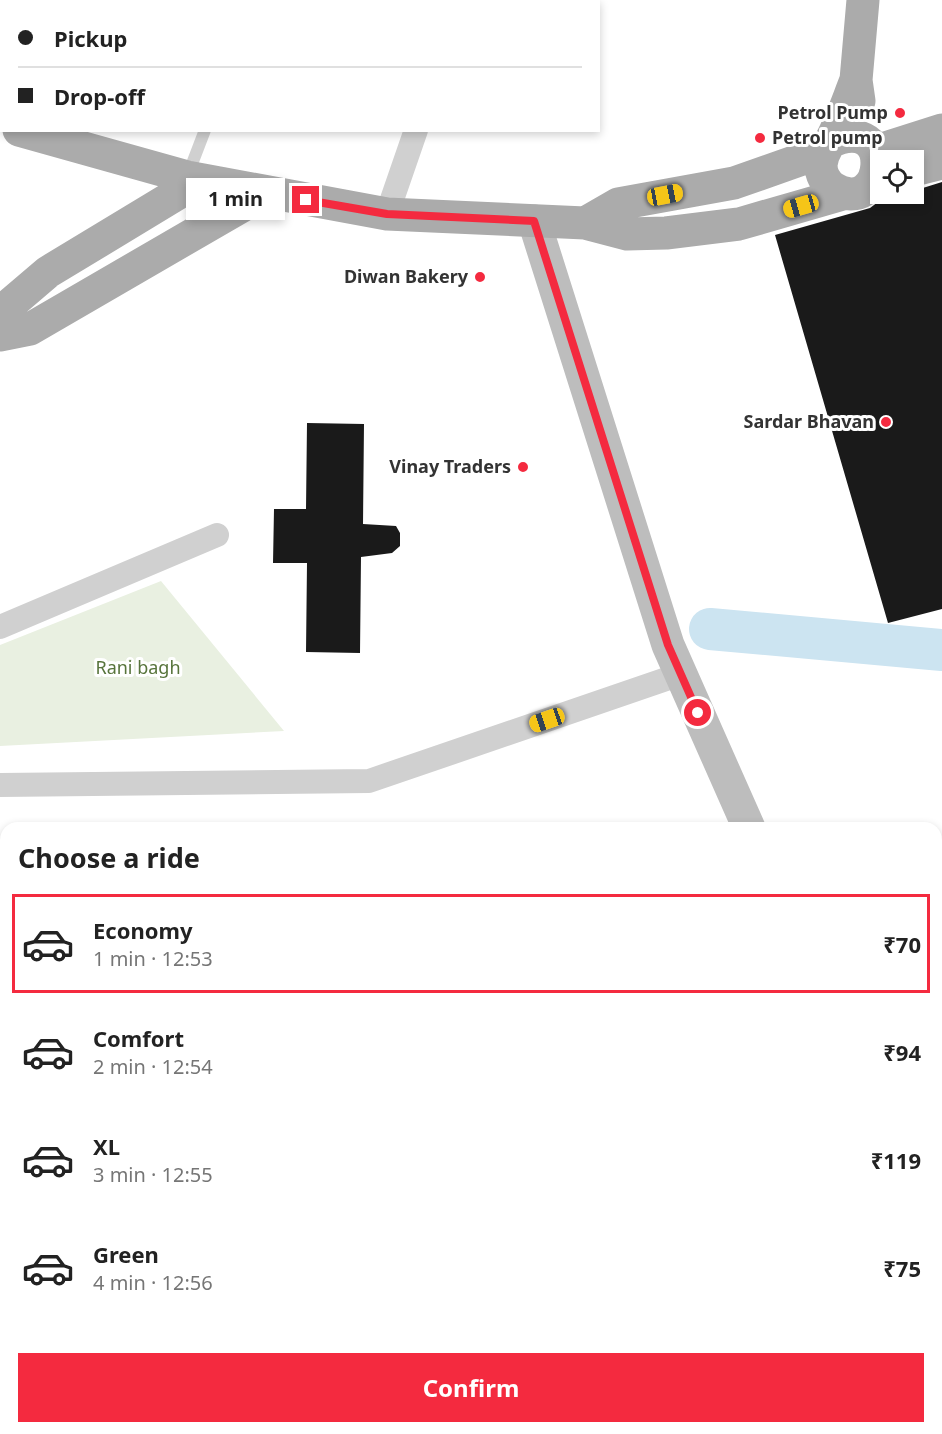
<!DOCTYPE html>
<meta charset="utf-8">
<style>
body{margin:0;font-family:"Noto Sans",sans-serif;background:#f2f2f2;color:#222;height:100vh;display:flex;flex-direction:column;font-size:22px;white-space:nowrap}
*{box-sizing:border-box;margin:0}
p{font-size:20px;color:#767676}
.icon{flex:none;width:33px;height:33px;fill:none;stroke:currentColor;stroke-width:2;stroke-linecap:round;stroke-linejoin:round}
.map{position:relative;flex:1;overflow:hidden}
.panel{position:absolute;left:0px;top:822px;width:942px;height:612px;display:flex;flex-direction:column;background:#fff;border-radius:18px 18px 0 0;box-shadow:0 3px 9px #0003}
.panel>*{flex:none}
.guide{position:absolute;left:0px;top:0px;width:600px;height:132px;box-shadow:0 3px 9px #0003;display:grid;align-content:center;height:132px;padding:0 18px;background:#fff}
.buttons{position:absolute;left:870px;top:150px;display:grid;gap:12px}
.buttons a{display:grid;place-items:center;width:54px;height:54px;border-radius:0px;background:#fff;box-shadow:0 3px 9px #0003;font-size:30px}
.end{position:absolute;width:27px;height:27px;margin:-14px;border:8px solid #f42a3f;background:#fff;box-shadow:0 0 0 3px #fff}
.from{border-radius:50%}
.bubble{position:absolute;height:42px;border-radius:0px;background:#fff;box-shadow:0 3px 9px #0003;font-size:20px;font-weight:700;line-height:42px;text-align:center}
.car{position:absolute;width:18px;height:36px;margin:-18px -9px;border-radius:8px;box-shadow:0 0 4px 2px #0007;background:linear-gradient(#f5c518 24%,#345 0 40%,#f5c518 0 76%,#345 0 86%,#f5c518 0)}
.guide b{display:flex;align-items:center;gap:21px;height:57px;font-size:22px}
.guide b+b{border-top:2px solid #e0e0e0}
.guide i{width:15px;height:15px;background:#222}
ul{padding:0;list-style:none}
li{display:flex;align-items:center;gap:18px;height:99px;margin:0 12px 9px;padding:0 6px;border:3px solid transparent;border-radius:0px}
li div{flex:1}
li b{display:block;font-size:22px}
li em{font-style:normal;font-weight:700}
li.on{border-color:#f42a3f}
li>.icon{width:54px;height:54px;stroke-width:1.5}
h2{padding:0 18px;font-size:27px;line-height:72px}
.button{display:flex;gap:12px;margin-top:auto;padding:12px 18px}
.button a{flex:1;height:69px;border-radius:0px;background:#f42a3f;color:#fff;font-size:24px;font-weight:700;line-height:69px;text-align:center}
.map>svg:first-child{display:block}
.green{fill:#e9f0e1}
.water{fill:#cce4f1}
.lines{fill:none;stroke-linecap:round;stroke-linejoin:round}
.canal{stroke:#cce4f1;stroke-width:24}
.river{stroke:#cce4f1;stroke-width:42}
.building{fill:#1a1a1a}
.service{stroke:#d0d0d0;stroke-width:12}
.minor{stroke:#d0d0d0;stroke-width:24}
.secondary{stroke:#bdbdbd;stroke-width:33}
.primary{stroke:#ababab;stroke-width:33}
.route{stroke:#f42a3f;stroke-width:8}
.poi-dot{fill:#f42a3f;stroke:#fff;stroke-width:2}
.labels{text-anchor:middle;stroke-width:6;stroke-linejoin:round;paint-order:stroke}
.poi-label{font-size:18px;font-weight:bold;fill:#333;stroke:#fff;text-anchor:end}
.park-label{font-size:18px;fill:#57743b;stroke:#fff}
</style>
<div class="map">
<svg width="942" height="1434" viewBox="0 0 942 1434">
<rect width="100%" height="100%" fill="#fff"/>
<path class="green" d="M161,581L284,731L0,746V645Z"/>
<path class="water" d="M6,854V1220L0,1223V855Z
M572,1428H893V1434H581Z"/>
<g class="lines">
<path class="canal" d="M936,945L942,944"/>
<path class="river" d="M710,629L942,650"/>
</g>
<path class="building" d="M942,182V609L888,623L775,235L870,208L878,202Z
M307,423L364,424L363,524L396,526L400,533V546L392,553L361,557L360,653L306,652L307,563H273L274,509H306Z"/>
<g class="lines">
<path class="service" d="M255,2V0
M187,177L205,130"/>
<path class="minor" d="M466,2V0
M387,214L416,130
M0,627L217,535
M0,785L369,781L681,674
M0,1371L6,1370
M175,1428L179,1434
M377,1428L386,1434"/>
<path class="secondary" d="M534,221L668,645L749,828
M936,1248L942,1262"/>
<path class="primary" d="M859,101L856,80L863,0
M19,130L187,177L387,214L585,223L627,234L666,233L739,224L843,194
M830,142C898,111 886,220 833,188C825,182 821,175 821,165C822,153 826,150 831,140C841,121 848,100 856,80
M876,151L942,130
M914,170L942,163
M585,223L618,204L734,183L822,152
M0,313L48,272L200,180
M0,335L30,329L266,192"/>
</g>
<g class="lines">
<path class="route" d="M306,200L387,214L534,221L668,645L698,713"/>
</g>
<g class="poi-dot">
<circle cx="900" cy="113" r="6"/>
<circle cx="760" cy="138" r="6"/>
<circle cx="480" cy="277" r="6"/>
<circle cx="886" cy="422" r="6"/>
<circle cx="523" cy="467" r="6"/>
</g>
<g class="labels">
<g class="poi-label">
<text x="888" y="119">Petrol Pump</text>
<text x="772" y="144" text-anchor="start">Petrol pump</text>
<text x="468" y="283">Diwan Bakery</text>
<text x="874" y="428">Sardar Bhavan</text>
<text x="511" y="473">Vinay Traders</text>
</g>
<g class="park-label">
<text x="138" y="674">Rani bagh</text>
</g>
</g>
</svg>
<div class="buttons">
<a><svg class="icon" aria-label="locate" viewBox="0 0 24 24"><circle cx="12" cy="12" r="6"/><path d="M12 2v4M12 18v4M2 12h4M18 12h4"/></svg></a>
</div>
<i class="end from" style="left:698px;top:713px"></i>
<i class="end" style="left:306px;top:200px"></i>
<div class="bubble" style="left:186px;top:178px;width:99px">1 min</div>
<i class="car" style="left:665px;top:195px;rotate:79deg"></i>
<i class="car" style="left:801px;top:206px;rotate:254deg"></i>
<i class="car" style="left:547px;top:720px;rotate:251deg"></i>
<div class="guide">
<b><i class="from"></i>Pickup</b>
<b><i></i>Drop-off</b>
</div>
<section class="panel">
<h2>Choose a ride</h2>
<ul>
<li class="on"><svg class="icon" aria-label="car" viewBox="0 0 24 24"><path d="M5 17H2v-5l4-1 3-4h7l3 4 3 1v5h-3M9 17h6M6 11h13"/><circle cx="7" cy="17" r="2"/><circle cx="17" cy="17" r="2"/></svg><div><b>Economy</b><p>1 min · 12:53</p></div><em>₹70</em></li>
<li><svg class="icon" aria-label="car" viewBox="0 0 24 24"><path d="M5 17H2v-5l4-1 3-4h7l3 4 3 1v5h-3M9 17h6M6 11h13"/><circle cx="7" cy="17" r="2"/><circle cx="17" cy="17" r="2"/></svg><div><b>Comfort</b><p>2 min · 12:54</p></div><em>₹94</em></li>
<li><svg class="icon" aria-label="car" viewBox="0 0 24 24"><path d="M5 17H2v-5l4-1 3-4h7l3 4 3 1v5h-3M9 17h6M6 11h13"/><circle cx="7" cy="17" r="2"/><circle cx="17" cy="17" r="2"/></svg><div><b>XL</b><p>3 min · 12:55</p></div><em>₹119</em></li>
<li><svg class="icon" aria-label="car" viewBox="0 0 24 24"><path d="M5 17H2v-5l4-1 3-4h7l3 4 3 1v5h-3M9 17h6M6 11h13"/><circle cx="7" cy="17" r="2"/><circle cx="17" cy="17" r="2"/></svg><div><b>Green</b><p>4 min · 12:56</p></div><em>₹75</em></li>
</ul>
<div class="button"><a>Confirm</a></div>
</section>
</div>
